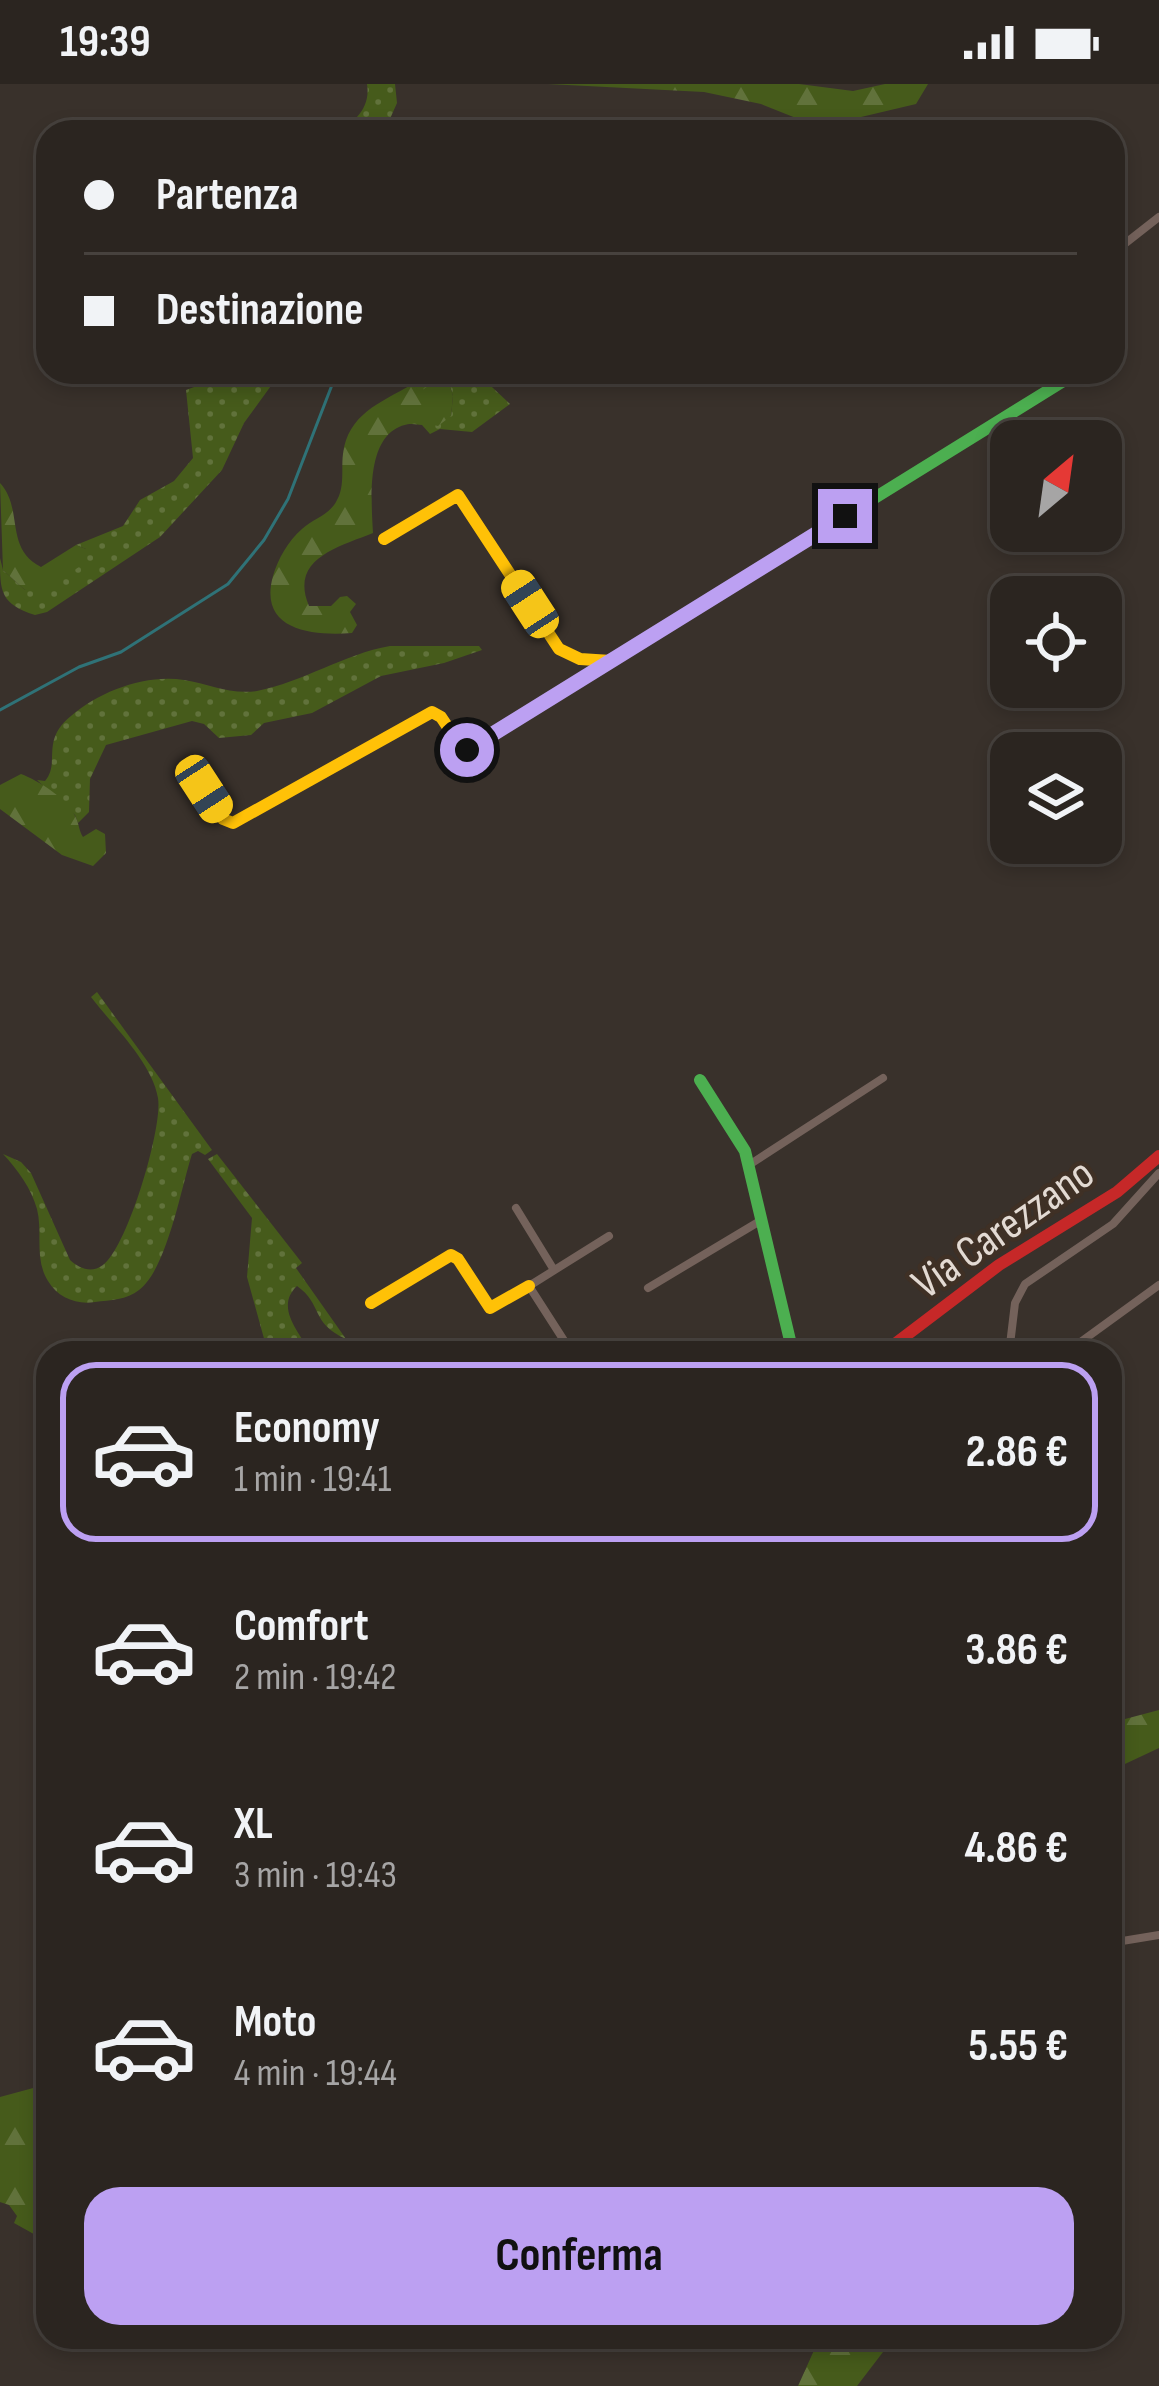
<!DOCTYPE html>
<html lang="it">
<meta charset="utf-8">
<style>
body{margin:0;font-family:"Sofia Sans Condensed",sans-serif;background:#37312d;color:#f1f3f6;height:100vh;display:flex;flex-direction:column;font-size:45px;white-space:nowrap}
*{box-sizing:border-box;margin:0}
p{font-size:39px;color:#a6a5a5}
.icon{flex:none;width:66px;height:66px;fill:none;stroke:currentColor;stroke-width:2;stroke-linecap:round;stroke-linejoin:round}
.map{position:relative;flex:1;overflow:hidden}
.side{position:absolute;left:36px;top:1257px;width:1086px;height:1008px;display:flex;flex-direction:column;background:#2b2520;border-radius:36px;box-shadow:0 6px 18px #0003,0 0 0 3px #47423e}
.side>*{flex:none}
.guide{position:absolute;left:36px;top:36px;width:1089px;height:264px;border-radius:36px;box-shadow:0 6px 18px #0003,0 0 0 3px #47423e;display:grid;align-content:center;height:264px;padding:0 48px;background:#2b2520}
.needle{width:78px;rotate:29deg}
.controls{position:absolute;left:990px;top:336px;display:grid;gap:24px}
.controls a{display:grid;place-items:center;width:132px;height:132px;border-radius:24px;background:#2b2520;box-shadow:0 6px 18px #0003,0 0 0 3px #47423e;font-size:60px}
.end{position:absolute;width:54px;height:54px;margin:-27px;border:15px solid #bca0f2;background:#111;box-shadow:0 0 0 6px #111}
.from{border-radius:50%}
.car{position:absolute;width:36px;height:72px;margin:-36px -18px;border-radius:15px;box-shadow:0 0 9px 3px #0007;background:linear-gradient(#f5c518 24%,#345 0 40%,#f5c518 0 76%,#345 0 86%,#f5c518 0)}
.guide b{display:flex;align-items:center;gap:42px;height:114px;font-size:45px}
.guide b+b{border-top:3px solid #47423e}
.guide i{width:30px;height:30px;background:#f1f3f6}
ul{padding:21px 0 0;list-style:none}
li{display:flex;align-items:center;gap:36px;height:180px;margin:0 24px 18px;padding:0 24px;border:6px solid transparent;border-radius:36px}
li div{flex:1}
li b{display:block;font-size:45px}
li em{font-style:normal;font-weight:700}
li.selected{border-color:#bca0f2}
li>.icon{width:108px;height:108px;stroke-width:1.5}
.action{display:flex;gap:24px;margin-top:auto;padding:24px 48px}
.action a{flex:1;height:138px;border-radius:36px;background:#bca0f2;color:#111;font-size:48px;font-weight:700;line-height:138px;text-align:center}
.status{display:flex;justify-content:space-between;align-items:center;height:84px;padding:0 60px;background:#2b2520;direction:ltr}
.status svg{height:33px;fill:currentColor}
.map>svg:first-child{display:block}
.grass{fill:url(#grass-dots)}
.forest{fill:url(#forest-firs)}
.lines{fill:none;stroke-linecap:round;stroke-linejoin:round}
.stream{stroke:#2f7277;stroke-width:3}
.street{stroke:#74625b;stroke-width:8}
.fast{stroke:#4caf50;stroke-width:12}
.slow{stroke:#ffc107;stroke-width:12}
.jam{stroke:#c62828;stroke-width:12}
.route{stroke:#bca0f2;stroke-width:15}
.labels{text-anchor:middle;stroke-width:9;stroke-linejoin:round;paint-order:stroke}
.street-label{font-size:45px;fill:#e3dad3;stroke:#3f3025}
</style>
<div class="status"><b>19:39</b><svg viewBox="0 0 49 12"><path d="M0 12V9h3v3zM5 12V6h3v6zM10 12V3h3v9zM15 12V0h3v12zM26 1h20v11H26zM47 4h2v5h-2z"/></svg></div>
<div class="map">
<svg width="1159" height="2302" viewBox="0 0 1159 2302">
<defs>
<pattern id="grass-dots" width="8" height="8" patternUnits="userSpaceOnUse" patternTransform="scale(3)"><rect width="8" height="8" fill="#465b1b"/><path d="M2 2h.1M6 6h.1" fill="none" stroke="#61723b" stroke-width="1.8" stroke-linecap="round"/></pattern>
<pattern id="forest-firs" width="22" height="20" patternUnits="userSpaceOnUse" patternTransform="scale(3)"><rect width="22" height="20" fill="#465b1b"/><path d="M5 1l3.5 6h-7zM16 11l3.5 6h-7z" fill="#61723b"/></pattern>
</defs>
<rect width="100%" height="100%" fill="#39312b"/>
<path class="grass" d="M367,0H395L397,19L385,46L332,48C354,41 371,24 367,0Z
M235,288H281L244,339L222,386L160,453L47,528L35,531C0,520 0,507 0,474L3,486L25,506L86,465L76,461L123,442L140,416L174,397L193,374L186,306Z
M407,288H476L510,320L472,348L440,345L430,350L422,341L402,339L451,332L453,312L449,299L421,308L411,301L413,295Z
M390,562H479L482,566L444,579L381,592L312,629L264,639L251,651L219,654L204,640L192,637L106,661L90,695L89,728L78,739L75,731L37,696L45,697C61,678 40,657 71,632C100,607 146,590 184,596C210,600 230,611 257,607C303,598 344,570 390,562Z
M97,908L212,1066L205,1071L198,1067L192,1070C181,1104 167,1185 139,1206C127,1216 110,1216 95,1218C77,1221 58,1214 48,1197C34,1175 43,1149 37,1125C31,1104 18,1086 3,1070L21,1078L31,1089L70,1176C79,1184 91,1190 103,1181C127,1164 163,1044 158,1014C152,978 113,942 91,913Z
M217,1070L302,1179L296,1184L346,1255C310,1239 323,1220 297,1202C275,1223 298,1247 311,1269H268L247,1193L252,1134L208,1075Z"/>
<path class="forest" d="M548,0H799L853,7L885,0H928L916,20L861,33L801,36L761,20L704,8Z
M441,293L449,299L453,312L451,332L438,342C366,324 370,398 373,449C338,463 289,475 309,522H331L340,513L347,512L356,520L350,528L357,541L352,549C311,552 258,546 273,492C278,475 288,457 302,445C314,434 330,431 337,416C345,402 341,384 343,370C348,330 380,319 411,301L421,307Z
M0,399C24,425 4,464 41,483L76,461L86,465L83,480L52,502L25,506L3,486Z
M21,690C38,696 69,716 76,734C79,740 79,747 83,753L96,745L105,750L106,769L93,782L62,771L0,725V701Z
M1159,1626V1664L1110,1687V1639Z
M48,2000V2047L38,2060L36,2112L45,2119L46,2144L41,2154L14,2139L17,2132L9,2121L0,2118V2013Z
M820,2253H879L883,2268L857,2302H798Z"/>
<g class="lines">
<path class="stream" d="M0,626L79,583L121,568L228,500L264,456L288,415L337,288"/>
<path class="street" d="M1113,169L1159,133
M749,1081L883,994
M516,1124L554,1186
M648,1204L760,1137
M1071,1265L1159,1201
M572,1269L529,1202L609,1152
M1009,1269L1015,1219L1025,1200L1113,1140L1159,1089
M1110,1859L1159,1851"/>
<path class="fast" d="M621,571L1078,288
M700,996L745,1067L793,1269"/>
<path class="slow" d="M384,455L458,411L559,565L580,575L611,577
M204,705L223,735L233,739L432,628L441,633L461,663L469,665L621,571
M371,1219L451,1171L458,1175L490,1224L529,1202"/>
<path class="jam" d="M883,1269L999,1181L1117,1108L1159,1072"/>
</g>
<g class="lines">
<path class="route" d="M467,666L845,432"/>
</g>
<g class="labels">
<g class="street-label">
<text transform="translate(1002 1143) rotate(-35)" y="16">Via Carezzano</text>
</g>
</g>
</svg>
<div class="controls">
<a><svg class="needle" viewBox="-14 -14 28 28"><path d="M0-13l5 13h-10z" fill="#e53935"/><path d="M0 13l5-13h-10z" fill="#a6a5a5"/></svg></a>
<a><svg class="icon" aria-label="locate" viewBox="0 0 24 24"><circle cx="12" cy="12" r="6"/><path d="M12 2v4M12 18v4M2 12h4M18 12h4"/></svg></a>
<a><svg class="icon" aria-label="layers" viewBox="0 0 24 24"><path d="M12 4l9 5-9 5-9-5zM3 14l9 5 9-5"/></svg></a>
</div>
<i class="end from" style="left:467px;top:666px"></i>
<i class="end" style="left:845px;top:432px"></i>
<i class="car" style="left:530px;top:520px;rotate:327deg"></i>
<i class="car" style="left:204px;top:705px;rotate:147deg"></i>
<div class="guide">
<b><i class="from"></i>Partenza</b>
<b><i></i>Destinazione</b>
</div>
<section class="side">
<ul>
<li class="selected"><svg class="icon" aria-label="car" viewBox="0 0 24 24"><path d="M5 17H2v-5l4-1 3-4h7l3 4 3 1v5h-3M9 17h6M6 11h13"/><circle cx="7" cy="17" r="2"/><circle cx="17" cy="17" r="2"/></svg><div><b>Economy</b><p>1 min · 19:41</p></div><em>2.86 €</em></li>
<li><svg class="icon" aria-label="car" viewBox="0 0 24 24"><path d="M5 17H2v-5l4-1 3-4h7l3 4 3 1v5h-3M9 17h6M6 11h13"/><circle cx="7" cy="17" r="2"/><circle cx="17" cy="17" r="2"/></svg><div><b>Comfort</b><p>2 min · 19:42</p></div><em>3.86 €</em></li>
<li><svg class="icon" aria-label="car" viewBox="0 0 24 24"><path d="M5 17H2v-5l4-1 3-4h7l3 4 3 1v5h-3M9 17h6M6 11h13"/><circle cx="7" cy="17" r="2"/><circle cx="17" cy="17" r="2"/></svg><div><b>XL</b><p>3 min · 19:43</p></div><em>4.86 €</em></li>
<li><svg class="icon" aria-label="car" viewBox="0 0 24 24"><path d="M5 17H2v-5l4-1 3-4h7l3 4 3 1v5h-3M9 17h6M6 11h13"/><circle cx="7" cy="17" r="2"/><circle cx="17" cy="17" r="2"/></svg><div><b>Moto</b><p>4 min · 19:44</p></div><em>5.55 €</em></li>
</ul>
<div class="action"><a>Conferma</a></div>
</section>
</div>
